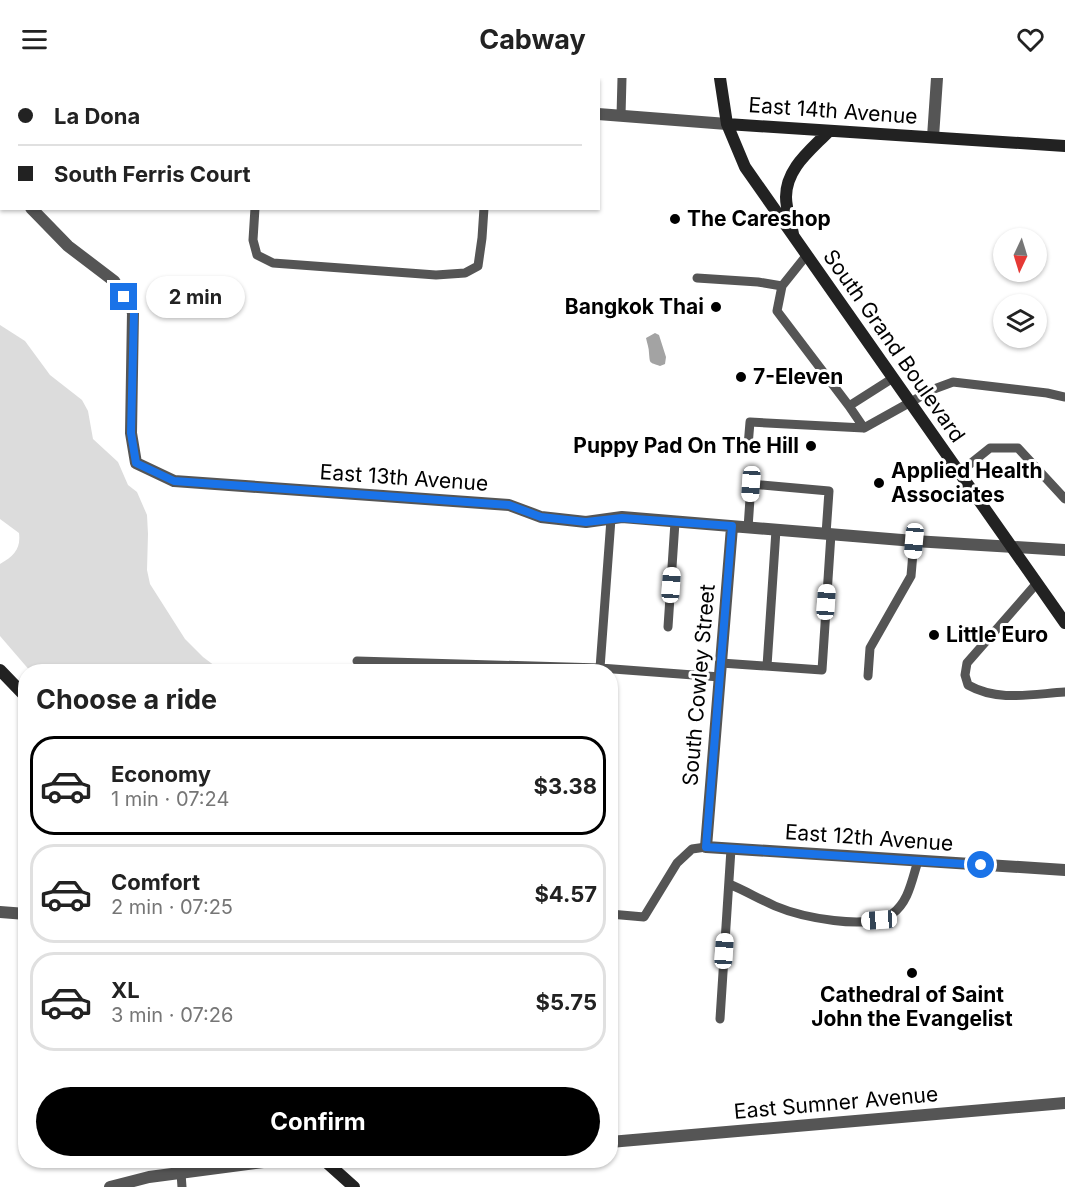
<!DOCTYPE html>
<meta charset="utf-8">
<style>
body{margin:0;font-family:Inter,sans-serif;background:#f6f6f6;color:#222;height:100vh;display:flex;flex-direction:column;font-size:22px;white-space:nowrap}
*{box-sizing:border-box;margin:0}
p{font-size:20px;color:#767676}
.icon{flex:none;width:33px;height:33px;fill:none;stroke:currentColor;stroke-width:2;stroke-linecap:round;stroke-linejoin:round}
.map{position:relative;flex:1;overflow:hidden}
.drawer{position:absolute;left:18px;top:586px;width:600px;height:504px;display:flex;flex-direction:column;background:#fff;border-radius:24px;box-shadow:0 2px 4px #0004}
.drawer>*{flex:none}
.top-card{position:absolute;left:0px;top:0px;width:600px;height:132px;box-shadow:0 2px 4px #0004;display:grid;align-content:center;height:132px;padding:0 18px;background:#fff}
.needle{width:39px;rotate:184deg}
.tools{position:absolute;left:993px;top:150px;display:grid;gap:12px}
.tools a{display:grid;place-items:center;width:54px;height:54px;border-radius:50%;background:#fff;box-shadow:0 2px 4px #0004;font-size:30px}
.end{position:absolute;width:27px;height:27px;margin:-14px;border:8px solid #1a73e8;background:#fff;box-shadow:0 0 0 3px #fff}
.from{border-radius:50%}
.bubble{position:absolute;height:42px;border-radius:21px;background:#fff;box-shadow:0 2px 4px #0004;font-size:20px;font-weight:700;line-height:42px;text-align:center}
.car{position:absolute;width:18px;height:36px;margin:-18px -9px;border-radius:8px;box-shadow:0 0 4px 2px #0007;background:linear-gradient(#fff 24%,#345 0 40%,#fff 0 76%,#345 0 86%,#fff 0)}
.top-card b{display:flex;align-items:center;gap:21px;height:57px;font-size:22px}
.top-card b+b{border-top:2px solid #e0e0e0}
.top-card i{width:15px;height:15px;background:#222}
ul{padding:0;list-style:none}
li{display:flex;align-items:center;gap:18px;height:99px;margin:0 12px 9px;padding:0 6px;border:3px solid #e0e0e0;border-radius:24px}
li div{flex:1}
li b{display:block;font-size:22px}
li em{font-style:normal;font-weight:700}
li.current{border-color:#000}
li>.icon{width:54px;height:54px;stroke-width:1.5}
h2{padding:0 18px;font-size:27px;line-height:72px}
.cta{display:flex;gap:12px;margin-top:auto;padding:12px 18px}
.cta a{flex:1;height:69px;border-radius:36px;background:#000;color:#fff;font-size:24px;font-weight:700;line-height:69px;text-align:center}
header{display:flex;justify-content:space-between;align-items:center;height:78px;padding:0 18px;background:#fff;font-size:27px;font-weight:700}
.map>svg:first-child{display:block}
.green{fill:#dcdcdc}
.water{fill:#a3a3a3}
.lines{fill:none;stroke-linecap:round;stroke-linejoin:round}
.lane{stroke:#555;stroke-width:9}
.street{stroke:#555;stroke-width:12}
.secondary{stroke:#222;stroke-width:12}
.route{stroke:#1a73e8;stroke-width:8}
.poi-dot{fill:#000;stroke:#fff;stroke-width:2}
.labels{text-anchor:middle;stroke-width:6;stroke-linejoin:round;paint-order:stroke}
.street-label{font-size:21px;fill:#000;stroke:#fff}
.poi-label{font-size:21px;font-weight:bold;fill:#000;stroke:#fff;text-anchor:start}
</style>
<header><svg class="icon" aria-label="menu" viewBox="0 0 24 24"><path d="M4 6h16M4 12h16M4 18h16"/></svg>Cabway<svg class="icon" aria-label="heart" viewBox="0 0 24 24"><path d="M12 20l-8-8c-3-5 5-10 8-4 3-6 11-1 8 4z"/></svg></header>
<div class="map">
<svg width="1065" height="1109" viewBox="0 0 1065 1109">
<rect width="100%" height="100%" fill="#fff"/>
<path class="green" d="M0,247L25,263L50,297L82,322L88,333L93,361L118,384L128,407L137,414L147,437L148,456L147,492L150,506L185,561L203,579L223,594H31L0,558V486C14,478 21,471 19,455L0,441Z"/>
<path class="water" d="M655,255L659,257L666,279L665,286L660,288C649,284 650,286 649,275C649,270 647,265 646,260Z"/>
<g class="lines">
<path class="lane" d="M621,38L622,0
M255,130L253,162L257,177L273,185L436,197L465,195L478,188L482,160L484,130
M806,178L782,208L777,233L849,328L893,300
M697,200L758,204L782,208
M849,328L864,350L934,311L953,304L1047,315L1065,319
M748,368L750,344L864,350
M960,394L990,370H1018L1065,421
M748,450L751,406L829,413L826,456
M1037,505L967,585L965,597L968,607C998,624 1032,616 1065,614
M668,549L675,444
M357,583L600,590L720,599
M721,585L822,592L831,456
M767,588L776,452
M600,590L611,441
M868,598L870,570L911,498L914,463
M729,806C744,812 759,821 775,828C801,839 867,853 892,836C909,824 912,801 918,783
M610,836L644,839L677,785L692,771L706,769
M720,941L731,771
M181,1095L182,1109"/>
<path class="street" d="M218,0L223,2
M598,36L727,46
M0,45L2,52
M933,59L937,0
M31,130L68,168L114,203L133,234L131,355L136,385L174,403L509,427L541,439L586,444L622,439L914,463L1065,472
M732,449L706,769L1065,792
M0,834L26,836
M610,1064L1065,1025
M110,1109L149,1099L271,1083"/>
<path class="secondary" d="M720,0L727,46L745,89L1065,545
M727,46L1065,68
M793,156C791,145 786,131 786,119C786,90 811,72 829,53
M0,592L26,619
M325,1083L354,1109"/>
</g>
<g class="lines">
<path class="route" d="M124,219L134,234L131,355L136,385L174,403L509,427L541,439L586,444L622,440L732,448L706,769L981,787"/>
</g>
<g class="poi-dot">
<circle cx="675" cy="141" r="6"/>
<circle cx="716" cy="229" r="6"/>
<circle cx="741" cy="299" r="6"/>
<circle cx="811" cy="368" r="6"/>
<circle cx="879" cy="405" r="6"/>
<circle cx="934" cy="557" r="6"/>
<circle cx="912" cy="895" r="6"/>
</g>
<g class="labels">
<g class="street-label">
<text transform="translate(833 33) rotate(4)" y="7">East 14th Avenue</text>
<text transform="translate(894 268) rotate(55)" y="7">South Grand Boulevard</text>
<text transform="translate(404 400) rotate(4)" y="7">East 13th Avenue</text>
<text transform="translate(699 607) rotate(-85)" y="7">South Cowley Street</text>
<text transform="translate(869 760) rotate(4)" y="7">East 12th Avenue</text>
<text transform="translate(836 1025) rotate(-5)" y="7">East Sumner Avenue</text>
</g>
<g class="poi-label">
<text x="687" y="148">The Careshop</text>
<text x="704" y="236" text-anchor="end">Bangkok Thai</text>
<text x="753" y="306">7-Eleven</text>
<text x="799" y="375" text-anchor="end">Puppy Pad On The Hill</text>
<text x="891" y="400">Applied Health<tspan x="891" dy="24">Associates</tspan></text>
<text x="946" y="564">Little Euro</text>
<text x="912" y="924" text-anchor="middle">Cathedral of Saint<tspan x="912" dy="24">John the Evangelist</tspan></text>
</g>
</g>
</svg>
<div class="tools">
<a><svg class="needle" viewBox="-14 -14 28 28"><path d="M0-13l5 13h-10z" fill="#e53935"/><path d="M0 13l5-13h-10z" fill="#767676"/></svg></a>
<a><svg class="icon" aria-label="layers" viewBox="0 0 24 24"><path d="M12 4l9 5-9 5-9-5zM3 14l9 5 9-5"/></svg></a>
</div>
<i class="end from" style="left:981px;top:787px"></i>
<i class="end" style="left:124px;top:219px"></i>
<div class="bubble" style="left:146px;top:198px;width:99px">2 min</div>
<i class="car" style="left:751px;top:406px;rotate:184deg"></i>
<i class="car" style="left:914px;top:463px;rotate:185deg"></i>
<i class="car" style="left:671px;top:507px;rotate:4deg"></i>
<i class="car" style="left:826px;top:524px;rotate:4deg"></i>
<i class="car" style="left:879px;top:842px;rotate:266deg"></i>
<i class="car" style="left:724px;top:873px;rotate:4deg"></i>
<div class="top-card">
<b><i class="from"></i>La Dona</b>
<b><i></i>South Ferris Court</b>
</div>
<section class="drawer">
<h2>Choose a ride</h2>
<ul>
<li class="current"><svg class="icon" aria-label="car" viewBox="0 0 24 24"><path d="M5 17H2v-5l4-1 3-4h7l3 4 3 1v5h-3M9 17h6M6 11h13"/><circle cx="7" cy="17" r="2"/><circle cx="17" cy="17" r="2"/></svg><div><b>Economy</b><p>1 min · 07:24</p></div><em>$3.38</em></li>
<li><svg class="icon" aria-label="car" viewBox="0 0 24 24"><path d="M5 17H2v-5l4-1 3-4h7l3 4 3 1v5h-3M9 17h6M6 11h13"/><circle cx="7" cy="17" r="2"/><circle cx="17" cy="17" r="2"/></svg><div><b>Comfort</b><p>2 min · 07:25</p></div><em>$4.57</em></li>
<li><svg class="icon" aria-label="car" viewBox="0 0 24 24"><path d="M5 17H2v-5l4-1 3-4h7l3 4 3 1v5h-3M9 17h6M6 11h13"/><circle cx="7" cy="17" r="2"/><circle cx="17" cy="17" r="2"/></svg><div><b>XL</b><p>3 min · 07:26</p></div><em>$5.75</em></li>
</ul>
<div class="cta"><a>Confirm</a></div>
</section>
</div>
